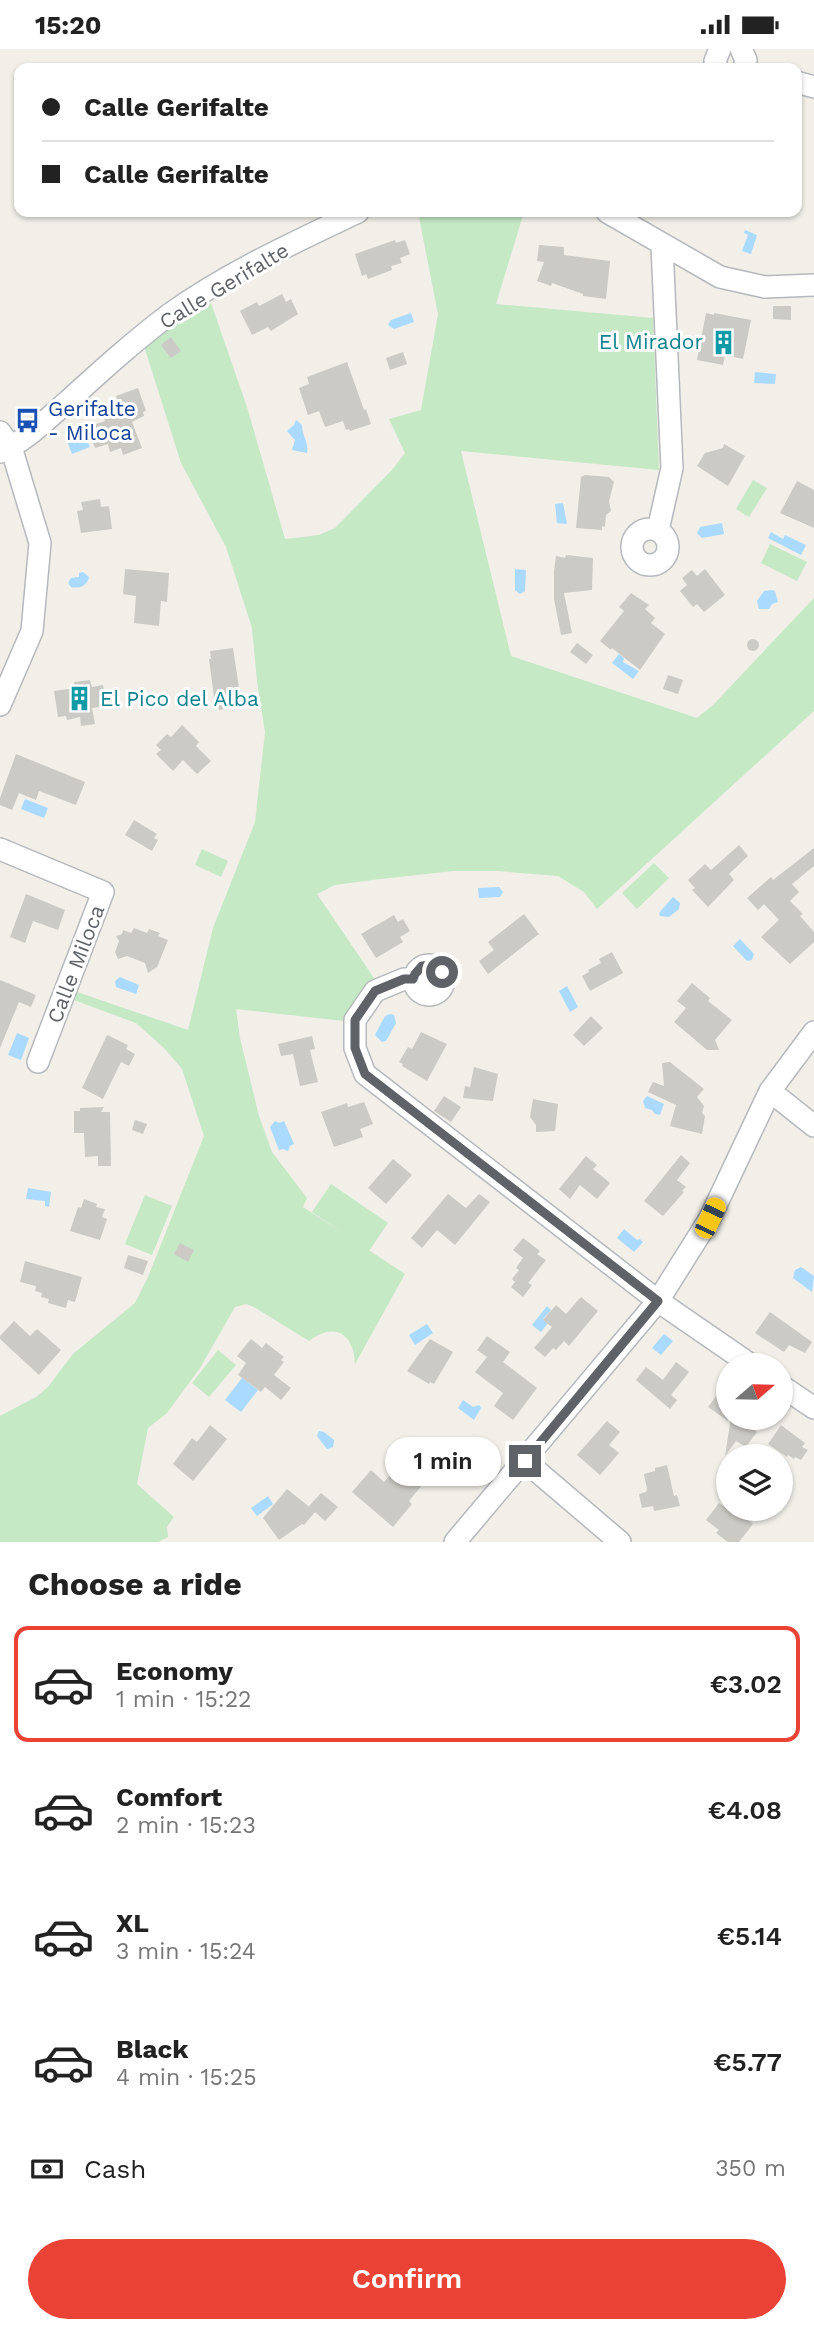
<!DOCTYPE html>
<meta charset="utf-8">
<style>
body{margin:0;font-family:"Work Sans",sans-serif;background:#f2f2f2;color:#222;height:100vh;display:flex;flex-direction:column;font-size:26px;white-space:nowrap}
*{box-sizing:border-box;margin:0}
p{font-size:23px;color:#767676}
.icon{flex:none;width:38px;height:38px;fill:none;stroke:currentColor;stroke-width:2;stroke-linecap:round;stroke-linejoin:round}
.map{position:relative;height:1493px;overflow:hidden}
.details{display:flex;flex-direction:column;background:#fff;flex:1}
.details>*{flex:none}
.banner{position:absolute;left:14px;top:14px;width:788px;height:154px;border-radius:14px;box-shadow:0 2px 5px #0004;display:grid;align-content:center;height:154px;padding:0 28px;background:#fff}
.needle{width:46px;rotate:70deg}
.fabs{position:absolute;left:716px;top:1304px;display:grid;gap:14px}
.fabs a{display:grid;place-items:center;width:77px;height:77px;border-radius:50%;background:#fff;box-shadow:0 2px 5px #0004;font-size:35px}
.end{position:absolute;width:32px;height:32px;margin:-16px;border:9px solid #5f6368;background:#fff;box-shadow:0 0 0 4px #fff}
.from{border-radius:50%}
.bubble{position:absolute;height:49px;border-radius:24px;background:#fff;box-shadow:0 2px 5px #0004;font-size:23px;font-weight:600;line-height:49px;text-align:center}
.car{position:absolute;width:21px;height:42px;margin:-21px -10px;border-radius:9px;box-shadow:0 0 5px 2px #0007;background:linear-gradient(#f5c518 24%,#345 0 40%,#f5c518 0 76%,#345 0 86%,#f5c518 0)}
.banner b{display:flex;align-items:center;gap:24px;height:66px;font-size:26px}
.banner b+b{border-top:2px solid #e0e0e0}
.banner i{width:18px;height:18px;background:#222}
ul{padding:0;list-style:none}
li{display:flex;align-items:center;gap:21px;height:116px;margin:0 14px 10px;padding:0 14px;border:4px solid transparent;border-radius:14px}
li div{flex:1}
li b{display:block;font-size:26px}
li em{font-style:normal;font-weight:600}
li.current{border-color:#ea4335}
li>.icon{width:63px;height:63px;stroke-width:1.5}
h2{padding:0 28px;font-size:32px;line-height:84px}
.pay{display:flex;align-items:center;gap:18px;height:77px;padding:0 28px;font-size:26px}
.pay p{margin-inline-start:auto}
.action{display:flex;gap:14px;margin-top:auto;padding:14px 28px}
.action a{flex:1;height:80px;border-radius:42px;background:#ea4335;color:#fff;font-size:28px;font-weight:600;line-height:80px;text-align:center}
.status{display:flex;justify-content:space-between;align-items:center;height:49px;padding:0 35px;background:#fff;direction:ltr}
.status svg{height:19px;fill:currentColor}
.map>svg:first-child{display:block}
.green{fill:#c5e8c5}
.water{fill:#aadaff}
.building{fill:#cccac5}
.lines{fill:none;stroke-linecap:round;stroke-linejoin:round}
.minor-casing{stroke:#b5b8bc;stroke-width:24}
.minor{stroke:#fff;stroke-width:21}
.route{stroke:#5f6368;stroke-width:9}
.labels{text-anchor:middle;stroke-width:6;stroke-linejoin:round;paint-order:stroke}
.street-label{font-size:21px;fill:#5f6368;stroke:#fff}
.culture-label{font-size:21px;fill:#0d838f;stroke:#fff;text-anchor:end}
.transit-label{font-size:21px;fill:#164399;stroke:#fff;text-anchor:start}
</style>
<div class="status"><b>15:20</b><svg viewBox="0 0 49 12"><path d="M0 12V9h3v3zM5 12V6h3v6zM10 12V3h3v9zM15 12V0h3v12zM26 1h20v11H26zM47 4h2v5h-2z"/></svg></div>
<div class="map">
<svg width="814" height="1493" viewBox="0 0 814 1493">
<rect width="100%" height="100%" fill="#f1efe8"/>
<path class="green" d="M418,163H524L496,255L653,269L659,421L461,402L511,607L697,669L713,656L814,549V662L597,860L584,843L558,827L497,822H453L372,831L335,836L317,845L376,932L353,955L344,972L236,960L240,989L259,1067L272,1103L307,1149L303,1158L405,1225L355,1315C354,1285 335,1272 309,1292L254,1258L246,1255L235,1258L200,1319L167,1364L148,1379L137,1435L174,1468L167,1478L168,1488L158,1493H0V1367L36,1348L48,1338L73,1305L135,1254L148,1228L204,1087L182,1020L165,1000L136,974L71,950L74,942L188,981L213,879L255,773L265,683L257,632L252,579L226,498L181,414L144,297L173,273L211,254L247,358L285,490L319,486L335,479L392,421L405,404L389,370L421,361L438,265Z
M753,431L767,439L749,468L736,460Z
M770,495L807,513L797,532L761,514Z
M202,800L228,812L221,828L195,816Z
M654,814L669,829L637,860L622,844Z
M331,1135L388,1174L369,1202L312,1163Z
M145,1146L172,1157L152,1206L125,1195Z
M218,1301L236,1316L209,1348L192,1334Z"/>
<path class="water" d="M745,181L757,186L751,205L742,202L748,186L744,184Z
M411,264L414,273L394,280L388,276L391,271Z
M755,323L776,325L775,335L754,334Z
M296,371L302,376C302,387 309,393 307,404L292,401L295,391L287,382L294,376Z
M85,386L90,398L72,405L67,392Z
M563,454L567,475L557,474L555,455Z
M722,474L724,485L702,489L697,484L700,478Z
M771,483L783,490L785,486L806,496L801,506L768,489Z
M515,520L526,521L525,542L520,545L515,541Z
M83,523L89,528C87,537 79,540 71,538L68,534L71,529L79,528V524Z
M772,541L775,542L778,553L772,555L769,560H759L757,552L764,542Z
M619,605L624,609L623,613L639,622L633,630L612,614Z
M25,750L48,759L44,769L21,760Z
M499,838L503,843L500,848L479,849L478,839Z
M673,848L680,854L679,860L669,868L660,867L659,864Z
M740,890L754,905L752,911L747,912L733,897Z
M120,928L139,936L136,945L116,938L115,932Z
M567,937L578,958L570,963L559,942Z
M390,965L394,966L396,974L386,992L382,993L375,986L385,967Z
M17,984L29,989L21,1011L8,1006Z
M647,1047L664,1055L660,1066L655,1065L652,1061L645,1059L643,1052Z
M275,1072L279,1074L284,1072L294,1095L290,1097L288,1102L283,1100L279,1101L270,1078Z
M28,1139L51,1143L49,1158L45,1157V1152L26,1150Z
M624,1180L637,1191L640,1190L643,1193L634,1203L617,1189Z
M801,1218L814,1227L812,1243L793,1229L795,1221Z
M547,1257L551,1261L543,1270L548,1274L541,1283L532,1276Z
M427,1275L433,1284L415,1296L409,1286Z
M664,1285L673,1292L661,1306L652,1299Z
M242,1329L258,1341L241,1363L225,1351Z
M463,1351L473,1358L479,1356L481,1359L474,1371L458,1359Z
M319,1382L324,1383L334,1391L333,1398L327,1400L317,1387Z
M268,1447L273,1455L257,1467L251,1459Z"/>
<path class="building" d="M395,191L396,194L405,191L410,205L400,209L402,214L391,217L392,221L368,230L366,225L362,227L355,205Z
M539,196L564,198V206L610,212L606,250L583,247V245L552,234L551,237L537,232L544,213L537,212Z
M282,245L286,253L291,250L298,265L271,282L268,278L252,286L240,262L257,253L259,257Z
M773,257H791V271L773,270Z
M706,264L714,266V264L751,271L743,310L725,306L723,316L697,311Z
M171,288L181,302L171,309L161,296Z
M403,303L407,315L390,321L386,309Z
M347,313L364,361L366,360L371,375L350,382L349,380L346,381L343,372L325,378L319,362L308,366L299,339L309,335L307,328Z
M138,339L146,362L143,363L144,367L132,373L142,399L123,406L121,399L110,403L108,395L95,399L87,378L105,372L102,364L120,358L116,347Z
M724,395L745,407L728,437L697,417L705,404L723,399Z
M585,426L609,428L614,433L609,452L611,462L606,466L605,478L602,477V481L576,479L581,428Z
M797,432L814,441V479L780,464Z
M100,450L101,458L109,457L112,480L81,484L77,462L83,461L81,453Z
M566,506L593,509L592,541L564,544L572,584L561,586L554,550V522L556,507L565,509Z
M125,520L169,524L167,553L161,552L159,577L134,574L136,547L123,545Z
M705,520L725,546L704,563L697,555L693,558L680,542L687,536L682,529L692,521L697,527Z
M631,544L649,556L645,560L655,569L651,574L665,585L640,621L612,599L611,601L600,592L624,562L619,558Z
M747 596a6 6 0 1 1 12 0a6 6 0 1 1-12 0Z
M577,594L593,606L586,615L570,603Z
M233,599L241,652L230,654V659L219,661L218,656H215L209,610H211L210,602Z
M668,626L683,631L678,645L663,640Z
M90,631L92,638L103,636L107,657L92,659L95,675L81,677L80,668L67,671L66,667L58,668L54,642L75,639L74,633Z
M182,676L199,693L196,697L211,712L197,725L183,711L173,722L156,705L161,701L156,696L167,685L171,688Z
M16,705L85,733L76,756L39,742L36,751L19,744L12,761L0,756V749Z
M134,771L157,785L154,789L158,791L152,802L125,786Z
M739,796L748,807L729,825L734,831L708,858L692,841L695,839L688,831L705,815L711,821Z
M814,799V817L792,835L799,843L790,852L803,865L800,867L814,883V893L790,915L761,888L779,871L764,855L758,861L747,849L771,828L773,831Z
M26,845L65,861L58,881L33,872L25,894L10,888Z
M524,865L539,885L488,925L479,912L494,901L488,893Z
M394,866L398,873L403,870L410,882L400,888L403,893L376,909L361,885Z
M134,879L147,884L149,880L160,884L158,887L168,891L157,918L148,924L145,914L127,907L118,910L115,903L119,892L116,887L122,885L123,881L131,884Z
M612,903L623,924L590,942L582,927L589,923L588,921L601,914L599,910Z
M0,931L36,946L31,958L19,953L0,999Z
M692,934L710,949L708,952L732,971L715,991L719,1001H707L674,973L686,959L677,952Z
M591,967L603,979L584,997L573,986Z
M421,983L447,995L427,1032L402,1017L403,1015L399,1013L408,998L412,1000Z
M107,986L128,996L126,1000L135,1005L129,1017L121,1013L103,1050L82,1039Z
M312,987L315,1000L310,1001L318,1033L300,1037L293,1005L281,1007L278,995Z
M670,1013L704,1040L697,1048L704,1057L702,1064L705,1067L702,1085L670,1077L676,1056L648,1043L653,1033L664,1037L662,1014Z
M474,1018L498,1025L493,1052L463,1049L465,1037L470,1038Z
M444,1047L461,1058L451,1073L434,1062Z
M533,1050L558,1055L555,1082L536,1083V1076L530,1068Z
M364,1053L373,1075L360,1080L363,1088L334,1098L321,1063L347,1054L348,1058Z
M104,1058L101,1063H110L111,1117H98V1107L85,1108L84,1084H74V1062H80V1059Z
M135,1071L147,1075L143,1085L132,1081Z
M681,1106L690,1114L677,1131L686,1138L682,1142L684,1143L663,1167L644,1152Z
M586,1107L597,1116L593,1120L610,1134L597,1150L580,1136L570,1150L559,1140Z
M393,1110L412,1126L386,1155L368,1139Z
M448,1145L466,1159L479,1145L490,1153L455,1196L437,1181L422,1199L411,1189Z
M84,1150L97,1155L96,1158L105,1160L102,1168L107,1170L100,1191L70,1182L78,1158L81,1159Z
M523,1189L540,1202L537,1205L546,1211L528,1234L532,1236L523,1248L511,1238L515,1233L512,1230L519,1221L516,1219L523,1209L513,1201Z
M180,1194L194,1201L188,1213L174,1205Z
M128,1206L148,1212L143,1226L124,1219Z
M25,1212L82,1228L75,1253L68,1251L66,1259L48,1254L49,1250L41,1248L42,1244L35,1242L36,1237L20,1233Z
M581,1248L598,1262L569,1297L564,1292L556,1301L553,1299L545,1308L534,1299L552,1278L543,1271L556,1256L566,1265Z
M770,1263L812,1293L805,1304L789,1296L784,1303L755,1284Z
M14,1272L30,1287L37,1280L61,1301L39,1326L0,1290V1287Z
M487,1287L510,1303L503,1313L537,1339L513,1371L494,1357L503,1344L475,1323L487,1308L477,1301Z
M251,1290L262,1299L266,1294L284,1308L281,1311L284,1313L274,1326L291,1339L281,1351L265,1338L261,1343L238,1326L246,1314L237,1307Z
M430,1290L453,1303L434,1335L430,1333L429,1335L407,1322Z
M676,1313L689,1323L671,1346L677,1351L670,1360L636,1331L646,1318L663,1331Z
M728,1331V1372L708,1358Z
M731,1368H739L757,1383L746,1398L736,1392L725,1407Z
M607,1372L620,1383L609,1396L619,1404L600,1426L577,1406Z
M210,1376L227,1390L193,1432L173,1415L192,1389L197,1393Z
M781,1376L805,1394L802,1398L808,1401L801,1411L795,1408L794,1410L788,1406L787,1408L768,1395Z
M409,1404L432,1424L409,1452L412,1455L393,1478L352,1443L371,1421L384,1433Z
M667,1416L674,1447L677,1446L680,1457L654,1462L653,1457L642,1459L639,1445L646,1443L647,1440L644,1425L655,1422V1419Z
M287,1440L312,1460L309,1457L321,1444L338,1458L325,1472L315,1463L304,1476L302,1475L279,1491L263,1469Z
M719,1454L731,1463L734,1460L753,1475L739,1493H728L716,1484L719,1481L706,1471Z"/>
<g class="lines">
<defs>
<path id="minor" d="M741,0L746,11L744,19
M717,19L715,12L720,0
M796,33L814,38
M607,163L720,228L765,238L814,236
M0,383L11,398L40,494L32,582L0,656
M0,403C26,392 47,370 68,352C101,322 134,292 170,265C227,224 295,193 358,163
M632 498a18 18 0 1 1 36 0a18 18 0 1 1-36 0Z
M658,481L672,419L662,197
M0,800L103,843L38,1013
M414 931a15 15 0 1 1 30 0a15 15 0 1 1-30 0Z
M413,930H404L375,942L355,971V999L365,1025L658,1252L751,1316
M770,1042L814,1077
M780,1336L814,1359
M525,1412L620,1493
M455,1493L658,1252L710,1169L770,1042L814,983"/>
</defs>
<use href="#minor" class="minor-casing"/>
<use href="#minor" class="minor"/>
</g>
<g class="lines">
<path class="route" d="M442,923L433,916L422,917L415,925L413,930H404L375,942L355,971V999L365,1025L658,1252L525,1412"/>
</g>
<defs>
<symbol id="building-bare" viewBox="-9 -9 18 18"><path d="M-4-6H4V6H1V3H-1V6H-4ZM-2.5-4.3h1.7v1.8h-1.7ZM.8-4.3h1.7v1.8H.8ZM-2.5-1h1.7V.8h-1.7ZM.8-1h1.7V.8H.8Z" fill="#0f9aa8" stroke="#fff" stroke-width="2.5" paint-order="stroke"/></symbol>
<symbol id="bus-bare" viewBox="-9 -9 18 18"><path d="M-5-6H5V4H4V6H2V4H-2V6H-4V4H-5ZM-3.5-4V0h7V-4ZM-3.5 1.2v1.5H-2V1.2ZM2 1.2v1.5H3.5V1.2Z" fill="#1a4fb4" stroke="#fff" stroke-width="2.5" paint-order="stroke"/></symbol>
</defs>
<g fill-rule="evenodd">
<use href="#building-bare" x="706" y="276" width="35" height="35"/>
<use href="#bus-bare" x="10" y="354" width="35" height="35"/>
<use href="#building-bare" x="62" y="632" width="35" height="35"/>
</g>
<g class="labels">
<g class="street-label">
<text transform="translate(224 237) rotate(-31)" y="7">Calle Gerifalte</text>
<text transform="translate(76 915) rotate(-69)" y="7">Calle Miloca</text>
</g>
<g class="culture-label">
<text x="703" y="300">El Mirador</text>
<text x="100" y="657" text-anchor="start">El Pico del Alba</text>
</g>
<g class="transit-label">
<text x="48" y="367">Gerifalte<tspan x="48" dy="24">- Miloca</tspan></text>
</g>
</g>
</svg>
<div class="fabs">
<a><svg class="needle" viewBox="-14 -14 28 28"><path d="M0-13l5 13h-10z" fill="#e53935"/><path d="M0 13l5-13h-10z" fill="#767676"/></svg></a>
<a><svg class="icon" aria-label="layers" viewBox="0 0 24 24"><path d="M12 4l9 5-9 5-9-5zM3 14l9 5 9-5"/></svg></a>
</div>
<i class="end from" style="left:442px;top:923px"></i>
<i class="end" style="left:525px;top:1412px"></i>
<div class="bubble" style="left:385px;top:1388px;width:116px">1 min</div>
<i class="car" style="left:710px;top:1169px;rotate:25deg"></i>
<div class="banner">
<b><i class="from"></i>Calle Gerifalte</b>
<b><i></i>Calle Gerifalte</b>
</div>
</div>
<section class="details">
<h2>Choose a ride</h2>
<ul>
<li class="current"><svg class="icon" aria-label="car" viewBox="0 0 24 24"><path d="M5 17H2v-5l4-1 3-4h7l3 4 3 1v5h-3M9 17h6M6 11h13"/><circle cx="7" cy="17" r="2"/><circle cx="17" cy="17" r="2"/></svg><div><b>Economy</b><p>1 min · 15:22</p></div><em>€3.02</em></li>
<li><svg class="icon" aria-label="car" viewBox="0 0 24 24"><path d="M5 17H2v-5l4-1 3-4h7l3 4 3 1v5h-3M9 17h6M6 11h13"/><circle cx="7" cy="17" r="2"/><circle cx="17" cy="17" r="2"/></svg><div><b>Comfort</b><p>2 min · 15:23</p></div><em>€4.08</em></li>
<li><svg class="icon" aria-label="car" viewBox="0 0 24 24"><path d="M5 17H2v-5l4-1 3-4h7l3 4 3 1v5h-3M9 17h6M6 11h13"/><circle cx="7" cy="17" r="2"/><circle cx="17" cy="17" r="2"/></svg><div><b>XL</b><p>3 min · 15:24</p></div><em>€5.14</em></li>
<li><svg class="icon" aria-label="car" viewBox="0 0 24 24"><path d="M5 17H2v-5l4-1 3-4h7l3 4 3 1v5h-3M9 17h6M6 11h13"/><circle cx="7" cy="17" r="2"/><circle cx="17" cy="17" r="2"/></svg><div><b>Black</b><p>4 min · 15:25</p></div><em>€5.77</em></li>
</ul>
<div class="pay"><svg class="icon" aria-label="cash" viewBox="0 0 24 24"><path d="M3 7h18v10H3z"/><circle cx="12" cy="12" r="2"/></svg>Cash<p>350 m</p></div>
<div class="action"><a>Confirm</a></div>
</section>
